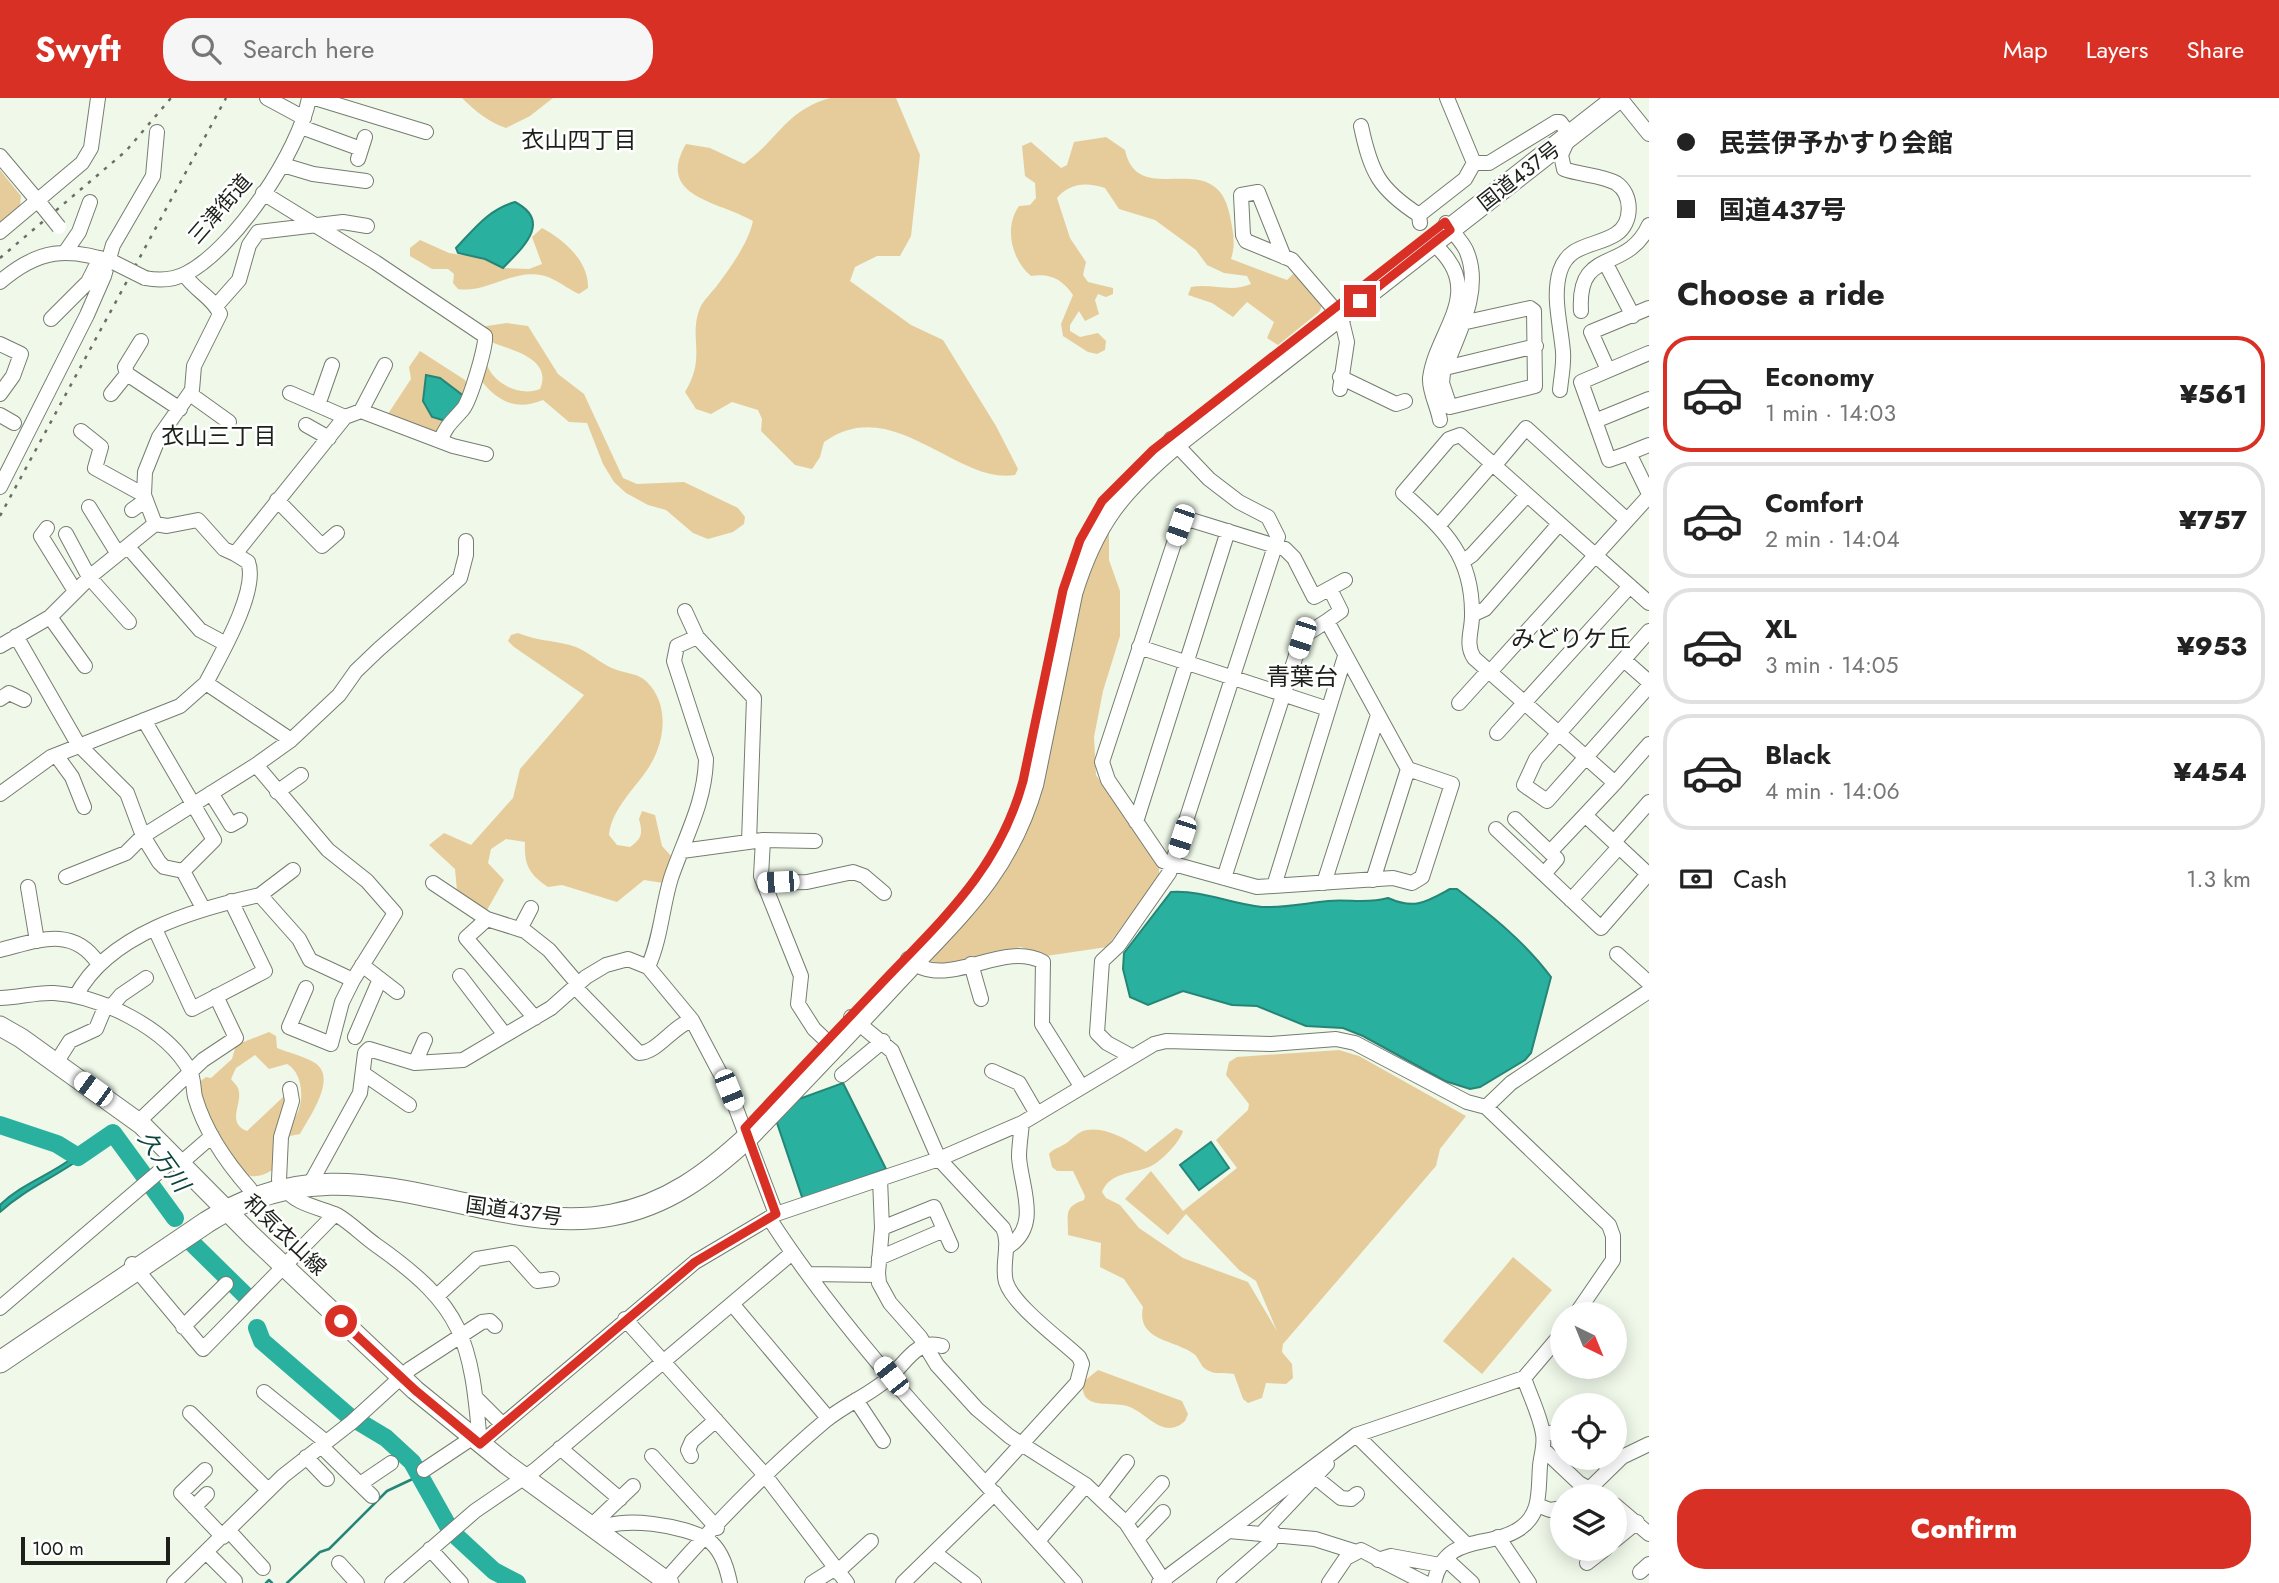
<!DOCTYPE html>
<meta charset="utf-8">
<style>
body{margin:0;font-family:Jost,"Noto Sans JP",sans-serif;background:#f6f6f6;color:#222;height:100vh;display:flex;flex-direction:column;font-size:26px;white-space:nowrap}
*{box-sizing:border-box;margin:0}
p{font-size:23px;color:#767676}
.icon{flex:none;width:38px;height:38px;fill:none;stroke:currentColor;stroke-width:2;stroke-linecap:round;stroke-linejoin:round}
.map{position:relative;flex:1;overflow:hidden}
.side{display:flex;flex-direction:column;background:#fff;width:630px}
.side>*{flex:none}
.banner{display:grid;align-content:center;height:154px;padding:0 28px;background:#fff}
.needle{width:46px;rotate:137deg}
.controls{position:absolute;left:1550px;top:1204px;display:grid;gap:14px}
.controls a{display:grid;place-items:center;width:77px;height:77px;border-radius:50%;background:#fff;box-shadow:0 4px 18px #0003;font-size:35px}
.scale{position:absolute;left:21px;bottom:18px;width:149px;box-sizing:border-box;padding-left:7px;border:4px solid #1d201a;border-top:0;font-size:19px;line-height:24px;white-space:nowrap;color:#1d201a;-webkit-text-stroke:5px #fff;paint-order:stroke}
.end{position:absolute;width:32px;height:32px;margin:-16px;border:9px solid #d93025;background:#fff;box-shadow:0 0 0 4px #fff}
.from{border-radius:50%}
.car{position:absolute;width:21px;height:42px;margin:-21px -10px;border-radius:9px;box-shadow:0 0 5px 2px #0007;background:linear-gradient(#fff 24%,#345 0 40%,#fff 0 76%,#345 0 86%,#fff 0)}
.banner b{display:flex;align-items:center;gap:24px;height:66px;font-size:26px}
.banner b+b{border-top:2px solid #e0e0e0}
.banner i{width:18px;height:18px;background:#222}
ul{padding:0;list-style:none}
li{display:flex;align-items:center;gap:21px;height:116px;margin:0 14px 10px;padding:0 14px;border:4px solid #e0e0e0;border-radius:28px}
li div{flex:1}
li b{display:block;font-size:26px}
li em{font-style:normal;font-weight:800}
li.selected{border-color:#d93025}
li>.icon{width:63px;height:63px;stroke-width:1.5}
h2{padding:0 28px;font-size:32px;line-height:84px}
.pay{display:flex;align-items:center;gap:18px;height:77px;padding:0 28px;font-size:26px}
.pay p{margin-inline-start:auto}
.primary-button{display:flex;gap:14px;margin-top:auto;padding:14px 28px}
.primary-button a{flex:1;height:80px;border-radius:28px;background:#d93025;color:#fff;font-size:28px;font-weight:800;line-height:80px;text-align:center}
header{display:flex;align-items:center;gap:42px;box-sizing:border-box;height:98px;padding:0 35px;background:#d93025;color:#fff}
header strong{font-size:33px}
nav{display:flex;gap:38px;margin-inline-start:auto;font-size:24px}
.search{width:490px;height:63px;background:#f6f6f6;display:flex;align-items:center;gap:18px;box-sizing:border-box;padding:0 24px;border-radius:28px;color:#767676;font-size:26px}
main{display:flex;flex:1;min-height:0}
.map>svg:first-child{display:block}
.green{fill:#e7cc9b;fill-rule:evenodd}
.water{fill:#29b09f;stroke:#258577;stroke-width:2}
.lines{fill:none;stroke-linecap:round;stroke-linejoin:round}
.stream{stroke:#258577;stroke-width:2.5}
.river{stroke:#29b09f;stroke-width:18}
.minor-casing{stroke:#757d6f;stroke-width:16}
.major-casing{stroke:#757d6f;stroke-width:21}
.highway-casing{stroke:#757d6f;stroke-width:23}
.minor{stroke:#fff;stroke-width:14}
.major{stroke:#fff;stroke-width:19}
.highway{stroke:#fff;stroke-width:21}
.rail{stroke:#6a6f66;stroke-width:2.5;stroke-dasharray:3.5 7;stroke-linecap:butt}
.minor-bridge-casing{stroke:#757d6f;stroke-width:16;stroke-linecap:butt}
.minor-bridge{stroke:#fff;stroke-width:14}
.route{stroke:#d93025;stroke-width:9}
.labels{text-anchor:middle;stroke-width:5;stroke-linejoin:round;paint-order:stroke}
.street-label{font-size:21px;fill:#1d201a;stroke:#fff}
.neighbourhood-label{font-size:23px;fill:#1d201a;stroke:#fff}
.water-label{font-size:23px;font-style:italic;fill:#0c453d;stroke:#fff}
.quarter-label{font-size:24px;fill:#1d201a;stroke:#fff}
</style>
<header>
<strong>Swyft</strong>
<div class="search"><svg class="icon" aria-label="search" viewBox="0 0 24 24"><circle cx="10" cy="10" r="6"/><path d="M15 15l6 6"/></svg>Search here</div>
<nav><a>Map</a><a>Layers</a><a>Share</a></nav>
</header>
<main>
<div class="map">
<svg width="1649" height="1485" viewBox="0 0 1649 1485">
<rect width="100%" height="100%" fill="#eff8e9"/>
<path class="green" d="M462,0H553L530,18L506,30C490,25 475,13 462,0Z
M830,0H896L920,57L911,138L900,158H877L855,169L850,183L911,227L943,242L996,328L1018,371L1015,377C957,387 892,294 824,344L820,359L812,371L795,367L761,333L762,321L758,312L732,304L711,316L696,311L685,294C707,258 688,240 700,210C703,203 711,195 716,189C730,170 748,146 753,123C719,103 655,99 686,46L710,50L744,66C780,40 785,13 830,0Z
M1106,39L1125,52C1138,114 1216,45 1230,118C1233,134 1236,146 1231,161L1287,182L1295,174L1323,206L1319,214L1278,247L1267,240L1274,224L1247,204L1233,219L1212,205L1188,197L1191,189C1212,185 1231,195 1251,186L1247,178L1224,175L1207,167L1196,152L1155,122L1119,111L1105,90C1086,84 1070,85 1057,100L1070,140L1086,164L1083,177L1088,184L1113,190V196L1106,199L1098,196L1095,202L1099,216L1085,223L1079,213L1070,227V233L1080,239L1098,235L1106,243L1105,252L1097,256L1088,254L1063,238L1061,226L1073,197C1062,181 1050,175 1031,178C1011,161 1004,129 1019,108L1030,107L1036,100L1035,85L1025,78L1022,48L1031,44L1061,70L1067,67L1074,44Z
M0,72L21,98L20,108L0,128Z
M542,130C563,141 589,163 588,190L579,196C568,191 556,181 545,178C515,169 486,196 458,191L453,185L454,176L448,171H432L410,158V150L420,142L449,155L485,161L503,170L529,171L542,166L532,139Z
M507,225L528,228L558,276L584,296L623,380L637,386L684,384L738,410L745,419L744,426L733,434L708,441L693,435L666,412L648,407L626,395L614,384L603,366L587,325L569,324L543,302C510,316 490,297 472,270L474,257L482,251C485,258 486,267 490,273C500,289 523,298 540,291C554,259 506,251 486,242C481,240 477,234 473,230Z
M420,253L465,282L468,288L465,299L440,280L446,323L431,340L384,322L411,281L409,269Z
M1109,420V462L1120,493V538L1103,593L1094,639L1096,677L1159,768V778L1107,849L1046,858L1021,849L945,866L924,862L990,792L1073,521Z
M518,535C537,543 551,542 570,547C588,552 601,567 617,572C628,576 638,575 647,584C670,607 665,644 649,669C635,691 612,710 609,737L617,747L630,749C642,740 643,736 639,721L642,713L655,717L662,748L672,759L663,785L644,782L617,804L562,787L548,789C529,776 524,767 525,744L506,741L491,751L488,765L504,782L487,812L477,810L457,793L455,771L429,747L444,735L471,747L513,700L520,671L584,597L514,549L508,543L511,537Z
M269,934L276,938L277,950C289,955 304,958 315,965C338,980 309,1019 300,1036L290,1038L284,1049L285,1062C276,1070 264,1080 251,1078C233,1075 200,1003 198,985L206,979L211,980L232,961L236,947ZM255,957L269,971L287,966C304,975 305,1007 294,1021L287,998L283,999L247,1033C225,1024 244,1005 238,990C236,986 233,984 231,981L236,970Z
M1339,952L1359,958L1466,1018L1440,1051L1436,1068L1283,1246L1282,1254L1292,1266L1293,1280L1286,1286L1266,1285L1262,1300L1248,1305L1243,1301L1234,1276C1222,1274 1213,1278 1203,1269C1200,1265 1197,1258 1194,1256C1173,1241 1136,1243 1143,1209L1124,1181L1100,1169L1101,1145L1068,1137C1068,1115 1064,1109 1084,1102L1085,1098L1073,1073H1057L1052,1069L1049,1056C1054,1050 1057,1051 1063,1047C1070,1044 1074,1037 1081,1034C1101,1025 1130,1043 1146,1054L1176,1030L1183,1033C1180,1044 1160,1065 1149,1069C1132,1076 1110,1074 1102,1094L1106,1100L1120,1107L1139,1130L1183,1160L1248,1184L1277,1233L1256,1183L1239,1172L1186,1116L1168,1137L1125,1101L1151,1073L1183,1113L1237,1070L1216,1042L1248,1012L1249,1006L1226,977L1229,964L1237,959Z
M1513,1159L1552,1192L1482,1276L1443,1243Z
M1098,1272L1182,1303L1188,1316L1185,1323C1163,1343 1147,1314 1127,1308C1110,1303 1079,1313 1083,1284Z"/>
<path class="water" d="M515,104C553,124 522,150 503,170L485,161L458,155L456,150C475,130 488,112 515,104Z
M426,277L440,280L465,299L446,323L432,319L423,303Z
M1450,791H1457C1491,817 1525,844 1551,879L1531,955L1525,962L1480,989L1470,991L1445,983L1363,938L1343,930L1306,928L1257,908L1232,907L1183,893L1148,907L1130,899L1123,871L1124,855L1171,794C1204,792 1230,806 1262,809C1285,810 1306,805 1328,803C1348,801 1368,806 1388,800C1415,812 1426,804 1450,791Z
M843,985L886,1071L803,1102L776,1022L796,1002Z
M1211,1044L1229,1070L1199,1092L1180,1067Z
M75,1058L80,1061C53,1080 24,1092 0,1114V1107C21,1086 51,1077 75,1058Z"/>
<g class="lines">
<path class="stream" d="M266,1485L269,1482L272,1485
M287,1485L320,1454L329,1451L387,1393L421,1377"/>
<path class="river" d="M0,1027L57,1046L78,1059L113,1035L175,1120
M192,1145L246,1198
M257,1230L262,1243L351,1320
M356,1322L386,1340L412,1364L448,1428
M455,1437L494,1473L517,1485"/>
<defs>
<path id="minor" d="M267,0L304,20
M315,0L426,34
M1447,0L1474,65
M1620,0L1649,36
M1361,28C1371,75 1379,91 1419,117
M301,29L361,51
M0,58L42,108
M358,61L365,39
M283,67L313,76L366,83
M263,95L375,164L485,238C487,246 470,303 463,311C454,322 445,328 441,342
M1420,125L1419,117L1465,81L1474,65H1489L1556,24H1560L1570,37L1561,57L1564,71C1580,77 1602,77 1616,85C1633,96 1633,125 1616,136C1596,149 1569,145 1560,173C1552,199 1561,228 1563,254C1564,267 1561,280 1560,292
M1446,125C1452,134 1461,142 1466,152C1484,192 1457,238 1443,275L1442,285L1450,309L1535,288L1534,213L1530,210L1462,225
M0,134L82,65L91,50L98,0
M66,153L79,134L90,104
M1284,159L1258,94L1241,97L1243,137L1246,143L1292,162L1341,219L1347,244L1340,291
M1605,164L1633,218
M145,180C160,183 174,182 187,175C235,150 300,52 309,0
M0,184C38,151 68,148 115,165
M216,208L239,182L249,147L258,134L343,124L367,128
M1581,213C1577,147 1626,177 1649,127
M51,221L88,184L100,160
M0,246L21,256L13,278L0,296
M1445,270L1536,248
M1608,272L1591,234L1649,210
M127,276L180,311
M1340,279L1396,306L1405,303
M290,295L345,319
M111,296L127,276L125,269L141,243
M190,296L229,324
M318,307L332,267
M361,313L453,348L486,356
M0,317L14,325
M1440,322C1438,309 1429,293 1430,280C1436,234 1483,197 1441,153
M1595,323L1649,301
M306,327L329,340
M81,333L101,349L95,370L144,397
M1649,347L1629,355L1649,396
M1629,355L1609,362L1581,284L1649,255
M1494,368L1526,330L1627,422
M0,389L87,217L104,178L113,147L153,78L157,34
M277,402L322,448L337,435
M89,409L118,456
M132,412L146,402
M155,426L167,428L198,422L224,451L235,456
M1439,427L1492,366
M47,430L41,438L75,493
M66,436L89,479L129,524
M128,449L200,532L226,546
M1462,464L1472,457L1527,397
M1330,491L1341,513L1327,523L1408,671L1452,686L1422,779L1412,785L1393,780L1257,789L1163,763L1108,682L1102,664L1180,427L1191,422L1285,451L1294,460L1314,499L1345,482
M1649,505L1460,337L1449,341L1403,395C1444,432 1473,457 1472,518C1472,533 1465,546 1474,560L1615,685L1585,717L1649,777
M1472,517L1485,511L1559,426
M50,519L85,568
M1649,533L1536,661L1524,687L1547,703L1649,588
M16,538L78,646L127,695L143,738L159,764L164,769L183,773
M697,539L754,600L749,744
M0,548L50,519L92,477L155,426L144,397L145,374L159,339L192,292L194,268L220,216C213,199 194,192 185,177
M1139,549L1328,611
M1624,562L1649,584
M1490,574L1649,398
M206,585C220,558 259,492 248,464L235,456L345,319L361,313L385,267
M0,601L9,595L24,602
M1459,605L1488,573
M144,622L214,742L183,773L203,810
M1497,635L1630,488
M56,657L72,679L84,709
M1615,685L1649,646
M277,694L301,677
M211,695L231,727L240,722
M0,696L51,659L180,608L206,585L291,642
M1515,721L1557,761L1544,776
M1136,724L1228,433
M1496,731L1601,830L1648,776
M763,742L815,743
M1614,744L1649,704
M682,753L763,742L761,778L801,878L798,906L814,931L834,950
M1550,754L1585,717
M66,779L126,755L143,738L256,667
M1224,780L1302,539L1327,523
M1373,782L1408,671
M433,785L487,821L525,833L549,852L578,886
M764,785L807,784L853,774L864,778L884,795
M1324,785L1378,617
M1274,788L1345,558
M28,789L37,843
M260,797L293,772
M1571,802L1619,749
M487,821L466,840L535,920
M155,831L192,911L265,873L231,803
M520,831L531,810
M0,852C37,843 72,827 98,865
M1617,856L1649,885
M908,861C946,895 1001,841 1043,864L1042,926L1081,988
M971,866L981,901
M362,867L397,894
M648,869C661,840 662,809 671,780C685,739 705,705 706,661L674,563L677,548L697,539L685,513
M460,878L505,937
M575,889L639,955C657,955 673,928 692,922
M306,890L289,929L331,946L342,904L353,882L395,815L367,783L328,752L256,667L291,642L339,597L356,573L379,551L460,480L466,457V443
M76,898C108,836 196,811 260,797L299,841L310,862L353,882
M0,900C18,900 36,894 54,895C100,898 167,930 190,973C194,981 193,990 195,999C205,1033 226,1064 250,1091
M111,909L121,897L146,880
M851,919L892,953L939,1061L1003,1130C1011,1146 1001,1167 1006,1184C1013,1207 1061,1242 1079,1259L1082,1266L1077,1285L986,1385
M355,939L380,881
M1131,958L1107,945L1097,935L1102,863L1118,848L1169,775L1278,439L1268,419L1239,404L1209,381L1171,341
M56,965L70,943L96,931L106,907
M415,965L425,942
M992,973L1019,985L1037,1016
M364,976L409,1007
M842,977L883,943
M1486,1009L1511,985L1649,893
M138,1024L203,962L236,940L216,898
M181,1065L212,1038
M880,1081L882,1130L878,1175L879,1185L890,1205L920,1239L937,1267L977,1311L1009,1338L1086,1387L1126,1425L1165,1485
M279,1082L281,1039L292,1003L290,991
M310,1086L360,995L365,955L369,951L415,965L463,962L551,910L586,879L606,867L628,861L648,869L692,922L729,992L776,1116
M286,1091C294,1106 322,1110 337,1117C351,1125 363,1138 376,1147C464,1209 471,1241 480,1346L695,1164L776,1116L939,1061L1022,1025L1154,946L1166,943L1271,946L1336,941L1355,945L1467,1004L1486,1009L1609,1127L1613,1138V1162L1576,1216
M769,1120C855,1253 971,1367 1075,1485
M882,1130L934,1109L951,1147
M1006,1150C1042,1129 1021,1090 1019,1059C1019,1048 1021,1036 1022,1025
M879,1160L944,1132
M132,1166L203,1251L335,1116
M809,1176L878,1177
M438,1197L477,1161L512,1155L537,1183L552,1181
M733,1207L828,1320
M0,1210L175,1060
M625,1221L764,1376L847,1485
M183,1229L226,1186
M264,1294L326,1344
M476,1300L501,1325
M856,1302L883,1343
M190,1315L268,1392
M1543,1336L1557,1334L1563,1330
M1356,1337L1465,1445
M321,1348L372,1398
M560,1350L620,1401
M1543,1351L1579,1385L1602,1398
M652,1358L717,1430
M691,1358L688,1352L692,1343L716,1322
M306,1359L327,1381
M1598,1360L1610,1370
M205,1372L181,1395L223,1439
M424,1372L472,1340
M1315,1379L1341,1400L1351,1401L1357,1396
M360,1386L391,1365
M1582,1398L1622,1359L1649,1346
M1100,1399L1127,1364
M1537,1407L1550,1412L1563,1410
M1615,1407L1649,1436
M194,1409L207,1396
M1126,1425L1162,1385
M591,1428L633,1388
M229,1433L263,1470
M597,1433C618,1416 687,1428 708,1442C721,1451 727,1470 730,1485
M1229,1433L1315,1441L1353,1453
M1263,1434L1327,1366
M1498,1439L1529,1485
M1138,1440L1163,1414
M1615,1442L1637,1424
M1038,1443L1086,1387
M430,1451L461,1485
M206,1454L235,1483
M935,1455L974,1485
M1378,1462L1391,1458L1440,1467
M1447,1462L1472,1485
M339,1465L357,1485
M1587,1465L1605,1451
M837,1474L871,1443
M1640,1474L1649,1466
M174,1485L283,1378L352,1324L410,1271L482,1224L490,1223L495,1228
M392,1485L475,1413L535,1372L792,1155
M663,1485C713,1428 767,1372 825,1323C845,1306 872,1296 891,1278C906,1264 918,1240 942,1248
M812,1485L834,1471
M903,1485L995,1395
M1159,1485L1356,1337L1524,1280L1563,1234
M1224,1485L1270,1445L1274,1435
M1329,1485L1346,1460L1361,1452L1425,1485
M1434,1485C1445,1434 1489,1451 1519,1431C1542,1416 1538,1392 1540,1368C1541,1357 1545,1347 1543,1336C1540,1317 1530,1298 1524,1280"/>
<path id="major" d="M0,928L21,940L142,1027L252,1138L415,1292L506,1366L669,1485"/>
<path id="highway" d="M0,1264L207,1124C305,1062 386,1090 490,1111C531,1119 571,1125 612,1117C667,1107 708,1076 748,1039C798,987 847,936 895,884C957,817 1007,776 1033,685L1072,494C1094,424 1119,393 1175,346L1618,0"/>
</defs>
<use href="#minor" class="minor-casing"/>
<use href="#major" class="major-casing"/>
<use href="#highway" class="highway-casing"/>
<use href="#minor" class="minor"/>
<use href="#major" class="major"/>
<use href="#highway" class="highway"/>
<path class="rail" d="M0,160L126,53L171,0
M0,418L226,0"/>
<defs>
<path id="minor-bridge" d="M43,109L59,129
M115,165L145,180"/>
</defs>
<use href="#minor-bridge" class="minor-bridge-casing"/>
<use href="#minor-bridge" class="minor-bridge"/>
</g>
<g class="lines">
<path class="route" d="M341,1223L415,1292L480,1346L695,1164L776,1116L745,1030C789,983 833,936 877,890C940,823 998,774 1023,683L1063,492L1080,442L1102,403L1153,352L1445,124L1450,132L1360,203"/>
</g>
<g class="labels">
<g class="street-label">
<text transform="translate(1519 78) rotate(-38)" y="7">国道437号</text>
<text transform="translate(220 111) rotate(-49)" y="7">三津街道</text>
<text transform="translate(514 1113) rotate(8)" y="7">国道437号</text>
<text transform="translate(285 1137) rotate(44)" y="7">和気衣山線</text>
</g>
<g class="neighbourhood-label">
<text x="579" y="50">衣山四丁目</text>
<text x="219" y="346">衣山三丁目</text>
</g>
<g class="water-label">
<text transform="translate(164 1063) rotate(54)" y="8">久万川</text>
</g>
<g class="quarter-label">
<text x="1571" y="549">みどりケ丘</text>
<text x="1302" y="587">青葉台</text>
</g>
</g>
</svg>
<div class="controls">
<a><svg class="needle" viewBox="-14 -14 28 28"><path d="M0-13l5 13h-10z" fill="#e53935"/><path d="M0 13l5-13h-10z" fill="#767676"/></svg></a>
<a><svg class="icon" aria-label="locate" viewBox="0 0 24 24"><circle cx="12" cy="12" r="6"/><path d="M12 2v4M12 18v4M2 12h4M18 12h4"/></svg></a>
<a><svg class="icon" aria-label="layers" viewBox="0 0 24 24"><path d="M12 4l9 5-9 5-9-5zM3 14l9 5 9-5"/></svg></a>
</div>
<div class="scale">100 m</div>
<i class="end from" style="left:341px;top:1223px"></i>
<i class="end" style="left:1360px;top:203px"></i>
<i class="car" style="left:1180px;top:427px;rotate:199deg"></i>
<i class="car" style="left:1302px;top:540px;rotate:198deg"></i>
<i class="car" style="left:1182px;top:739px;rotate:198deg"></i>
<i class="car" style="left:778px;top:784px;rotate:267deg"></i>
<i class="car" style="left:93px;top:991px;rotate:306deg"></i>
<i class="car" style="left:729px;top:992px;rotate:158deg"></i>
<i class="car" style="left:891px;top:1278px;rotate:322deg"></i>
</div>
<section class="side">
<div class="banner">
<b><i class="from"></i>民芸伊予かすり会館</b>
<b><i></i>国道437号</b>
</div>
<h2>Choose a ride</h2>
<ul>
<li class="selected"><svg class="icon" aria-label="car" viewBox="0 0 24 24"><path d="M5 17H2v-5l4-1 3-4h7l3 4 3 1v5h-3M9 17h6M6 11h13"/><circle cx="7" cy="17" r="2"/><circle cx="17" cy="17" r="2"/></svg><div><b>Economy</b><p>1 min · 14:03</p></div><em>¥561</em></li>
<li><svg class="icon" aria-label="car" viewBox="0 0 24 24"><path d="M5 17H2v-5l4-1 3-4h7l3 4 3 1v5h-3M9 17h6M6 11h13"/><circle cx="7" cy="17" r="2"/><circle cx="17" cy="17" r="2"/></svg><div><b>Comfort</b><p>2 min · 14:04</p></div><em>¥757</em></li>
<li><svg class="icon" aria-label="car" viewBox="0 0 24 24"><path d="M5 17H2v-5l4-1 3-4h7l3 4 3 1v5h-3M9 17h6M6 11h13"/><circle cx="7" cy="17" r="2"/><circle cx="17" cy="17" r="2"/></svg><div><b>XL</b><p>3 min · 14:05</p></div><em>¥953</em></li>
<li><svg class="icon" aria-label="car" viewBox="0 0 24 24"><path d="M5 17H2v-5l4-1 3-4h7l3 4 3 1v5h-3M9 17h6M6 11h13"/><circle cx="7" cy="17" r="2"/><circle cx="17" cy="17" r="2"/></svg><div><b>Black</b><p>4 min · 14:06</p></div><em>¥454</em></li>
</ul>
<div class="pay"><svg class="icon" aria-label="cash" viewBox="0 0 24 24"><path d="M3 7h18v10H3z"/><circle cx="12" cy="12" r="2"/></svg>Cash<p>1.3 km</p></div>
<div class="primary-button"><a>Confirm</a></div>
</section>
</main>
